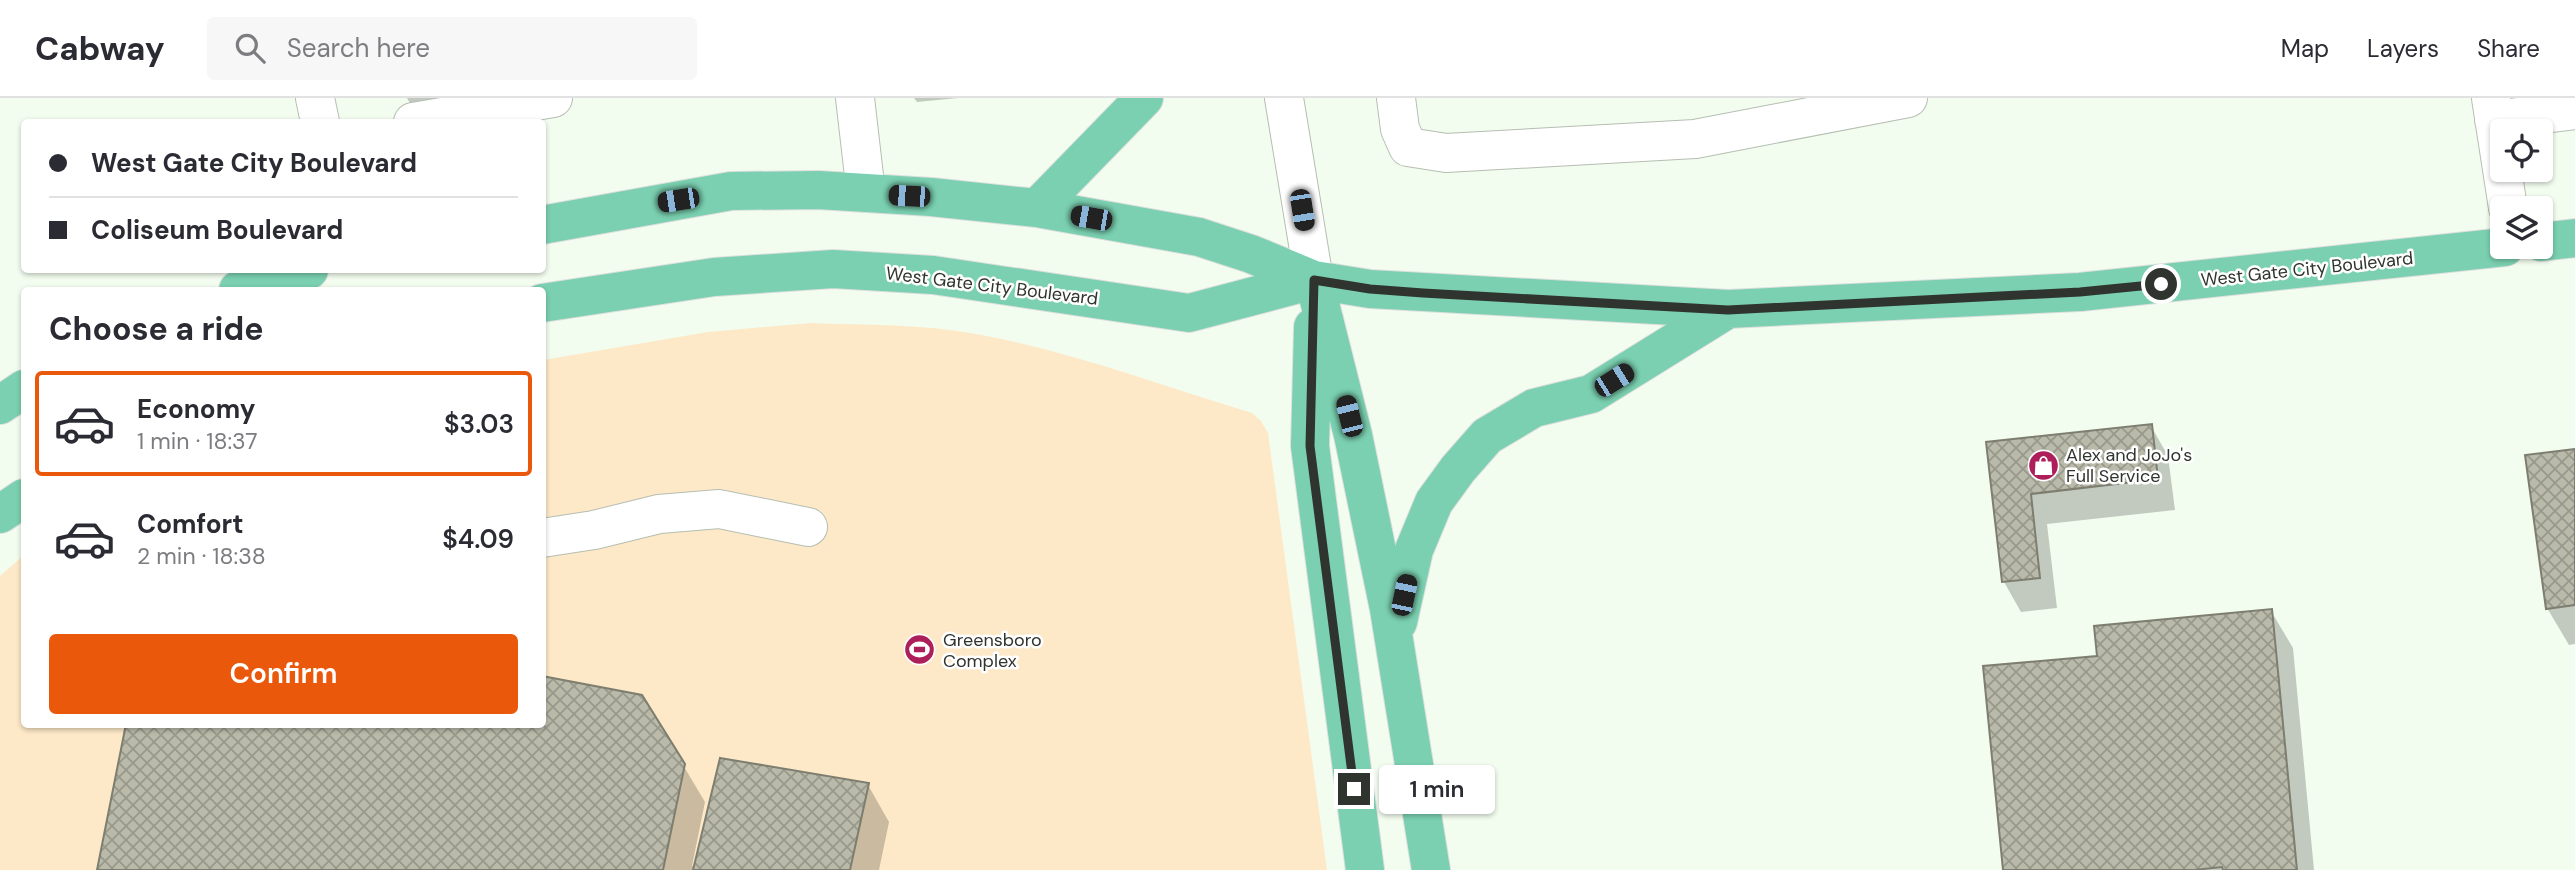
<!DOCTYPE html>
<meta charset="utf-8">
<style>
body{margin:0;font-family:"DM Sans",sans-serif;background:#f7f7f7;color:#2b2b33;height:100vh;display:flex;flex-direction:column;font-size:26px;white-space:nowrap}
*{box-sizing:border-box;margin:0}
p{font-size:23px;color:#7c7c81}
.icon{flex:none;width:38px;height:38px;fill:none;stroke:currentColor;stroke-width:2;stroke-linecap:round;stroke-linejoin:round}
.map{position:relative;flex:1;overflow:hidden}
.drawer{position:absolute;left:21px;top:189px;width:525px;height:441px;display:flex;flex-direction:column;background:#fff;border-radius:7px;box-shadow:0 2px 5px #0004}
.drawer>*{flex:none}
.hud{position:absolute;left:21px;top:21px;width:525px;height:154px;border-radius:7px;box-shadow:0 2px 5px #0004;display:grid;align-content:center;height:154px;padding:0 28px;background:#fff}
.fabs{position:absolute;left:2490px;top:21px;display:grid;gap:14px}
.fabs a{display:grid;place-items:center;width:63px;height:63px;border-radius:7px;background:#fff;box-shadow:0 2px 5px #0004;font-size:35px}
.end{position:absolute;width:32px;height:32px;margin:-16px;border:9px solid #30342e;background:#fff;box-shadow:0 0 0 4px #fff}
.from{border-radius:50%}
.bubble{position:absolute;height:49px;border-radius:7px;background:#fff;box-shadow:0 2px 5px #0004;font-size:23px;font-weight:600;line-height:49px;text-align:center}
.car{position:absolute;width:21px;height:42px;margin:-21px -10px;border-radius:9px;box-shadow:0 0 5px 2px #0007;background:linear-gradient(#222 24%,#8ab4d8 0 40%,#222 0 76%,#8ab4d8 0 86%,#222 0)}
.hud b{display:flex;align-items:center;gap:24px;height:66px;font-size:26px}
.hud b+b{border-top:2px solid #e1e1e2}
.hud i{width:18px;height:18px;background:#2b2b33}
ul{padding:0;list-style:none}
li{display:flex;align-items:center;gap:21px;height:105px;margin:0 14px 10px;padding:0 14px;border:4px solid transparent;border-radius:7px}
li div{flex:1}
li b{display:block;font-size:26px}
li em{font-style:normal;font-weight:600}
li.active{border-color:#ea580c}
li>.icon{width:63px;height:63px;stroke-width:1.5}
h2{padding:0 28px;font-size:32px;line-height:84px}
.cta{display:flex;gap:14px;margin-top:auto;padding:14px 28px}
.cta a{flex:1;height:80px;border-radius:7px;background:#ea580c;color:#fff;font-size:28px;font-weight:600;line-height:80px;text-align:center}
header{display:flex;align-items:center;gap:42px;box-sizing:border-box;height:98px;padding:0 35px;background:#fff;border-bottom:2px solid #e1e1e2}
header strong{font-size:33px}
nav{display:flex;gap:38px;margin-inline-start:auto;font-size:24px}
.search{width:490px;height:63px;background:#f7f7f7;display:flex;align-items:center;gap:18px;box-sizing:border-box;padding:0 24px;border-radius:7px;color:#7c7c81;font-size:26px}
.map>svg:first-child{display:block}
.pitch{fill:#fde9c7}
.shadow{fill:#0003}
.building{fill:url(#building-cross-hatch);stroke:#7d7e6f;stroke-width:2}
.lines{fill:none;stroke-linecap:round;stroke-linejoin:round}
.minor-casing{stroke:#b5beb1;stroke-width:40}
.major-casing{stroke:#dedfde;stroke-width:40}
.minor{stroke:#fff;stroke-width:38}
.major{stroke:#7ad0b0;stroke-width:38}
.route{stroke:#30342e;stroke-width:9}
.labels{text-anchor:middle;stroke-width:5;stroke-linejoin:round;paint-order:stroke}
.street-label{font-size:18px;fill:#30342e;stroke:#fff}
.poi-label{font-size:18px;fill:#30342e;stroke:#fff;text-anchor:start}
</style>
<header>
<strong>Cabway</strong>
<div class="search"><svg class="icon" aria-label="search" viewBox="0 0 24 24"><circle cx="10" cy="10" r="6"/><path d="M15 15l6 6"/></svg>Search here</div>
<nav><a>Map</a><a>Layers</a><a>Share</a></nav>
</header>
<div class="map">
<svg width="2575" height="772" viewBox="0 0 2575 772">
<defs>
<pattern id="building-cross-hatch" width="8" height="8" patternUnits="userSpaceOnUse" patternTransform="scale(1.75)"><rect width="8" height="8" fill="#babaaa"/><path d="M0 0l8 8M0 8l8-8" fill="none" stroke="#98988b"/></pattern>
</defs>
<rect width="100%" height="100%" fill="#f3fdef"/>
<path class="pitch" d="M811,225C866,227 922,226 976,236C1070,253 1160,287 1252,315L1261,323L1268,335L1327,772H0V478L24,457V626H542L543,262L708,234Z"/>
<path class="shadow" d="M407,0H521L417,18Z
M914,0H958L917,4Z
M2151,328L2168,358L2175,412L2047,426L2057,510L2021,514L2004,484L1988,346Z
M2575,352V546L2569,547L2547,510Z
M2271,513L2293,550L2314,772H2004L2099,559Z
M683,667L705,704L692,768H695L868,687L889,724L879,772H99Z"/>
<path class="building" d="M2152,326L2158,381L2031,396L2040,480L2002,484L1986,344Z
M2575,351V507L2546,511L2525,357Z
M2272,511L2297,772H2223L2222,769L2194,772H2003L1983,568L2097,558L2094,528Z
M542,578L642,597L685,666L663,772H97L126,626H542Z
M720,660L869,685L850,772H693Z"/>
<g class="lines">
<defs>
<path id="minor" d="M315,0L320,24
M855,0L866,95
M1284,0L1314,182
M1396,0L1400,31L1408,49L1446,55L1695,41L1908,0
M2491,0L2508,110
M2494,22L2575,12
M413,24L553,0
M542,440L594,432L659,416L719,411L808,429"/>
<path id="major" d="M1037,110L1144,0
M542,127L731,93L818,92L931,99L1037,110L1199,139L1251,156L1314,182L1370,191L1728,211L2080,194L2505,149
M2541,144L2575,140
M1314,182L1353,337L1389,511L1431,772
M238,192L309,172
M542,205L714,179L833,171L933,177L1189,215L1314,182
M1313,229L1310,348L1365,772
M0,307L24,291
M0,416L24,400
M1398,524L1414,452L1434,404L1458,371L1487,338L1534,310L1591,296L1728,211"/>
</defs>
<use href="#minor" class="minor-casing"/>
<use href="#major" class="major-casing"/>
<use href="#minor" class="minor"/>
<use href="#major" class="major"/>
</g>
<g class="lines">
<path class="route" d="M1354,691L1310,348L1314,182L1370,191L1423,195L1728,212L2080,194L2161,186"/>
</g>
<defs>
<symbol id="shop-disc" viewBox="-11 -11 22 22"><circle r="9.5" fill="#ad1f5b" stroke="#fff"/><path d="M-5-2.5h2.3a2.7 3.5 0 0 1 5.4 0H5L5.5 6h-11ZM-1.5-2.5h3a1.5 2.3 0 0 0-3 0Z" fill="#fff"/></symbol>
<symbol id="stadium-disc" viewBox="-11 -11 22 22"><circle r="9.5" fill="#ad1f5b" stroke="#fff"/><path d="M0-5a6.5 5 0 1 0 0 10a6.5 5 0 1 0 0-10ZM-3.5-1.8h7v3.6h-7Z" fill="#fff"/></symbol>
</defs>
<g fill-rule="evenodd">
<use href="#shop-disc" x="2026" y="350" width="35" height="35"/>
<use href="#stadium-disc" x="902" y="534" width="35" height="35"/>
</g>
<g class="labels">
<g class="street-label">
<text transform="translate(2307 171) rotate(-6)" y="6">West Gate City Boulevard</text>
<text transform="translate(992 188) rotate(7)" y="6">West Gate City Boulevard</text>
</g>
<g class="poi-label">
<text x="2066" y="363">Alex and JoJo's<tspan x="2066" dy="21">Full Service</tspan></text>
<text x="943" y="548">Greensboro<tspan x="943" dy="21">Complex</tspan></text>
</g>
</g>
</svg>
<div class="fabs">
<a><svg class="icon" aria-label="locate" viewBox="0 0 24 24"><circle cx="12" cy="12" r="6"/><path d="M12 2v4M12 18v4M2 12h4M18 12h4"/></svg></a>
<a><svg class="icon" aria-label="layers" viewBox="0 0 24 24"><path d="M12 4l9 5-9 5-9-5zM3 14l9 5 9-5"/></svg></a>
</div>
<i class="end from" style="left:2161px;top:186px"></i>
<i class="end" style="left:1354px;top:691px"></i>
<div class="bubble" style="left:1379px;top:667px;width:116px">1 min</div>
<i class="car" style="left:909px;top:98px;rotate:273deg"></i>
<i class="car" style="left:678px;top:102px;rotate:261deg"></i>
<i class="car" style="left:1302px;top:112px;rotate:171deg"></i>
<i class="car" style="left:1091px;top:120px;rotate:280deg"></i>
<i class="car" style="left:1614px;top:282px;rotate:58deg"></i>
<i class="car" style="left:1349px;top:318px;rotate:346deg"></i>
<i class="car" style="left:1404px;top:497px;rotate:12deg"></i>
<div class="hud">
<b><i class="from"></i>West Gate City Boulevard</b>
<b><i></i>Coliseum Boulevard</b>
</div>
<section class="drawer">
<h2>Choose a ride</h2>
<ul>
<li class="active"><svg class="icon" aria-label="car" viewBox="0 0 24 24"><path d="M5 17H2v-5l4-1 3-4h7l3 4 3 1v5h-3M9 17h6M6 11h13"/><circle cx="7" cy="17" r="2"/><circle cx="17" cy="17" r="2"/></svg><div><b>Economy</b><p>1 min · 18:37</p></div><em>$3.03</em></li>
<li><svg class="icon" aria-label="car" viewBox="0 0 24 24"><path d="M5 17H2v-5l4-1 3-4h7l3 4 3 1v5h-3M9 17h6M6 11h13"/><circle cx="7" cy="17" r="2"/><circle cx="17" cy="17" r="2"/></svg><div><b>Comfort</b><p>2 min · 18:38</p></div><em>$4.09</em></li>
</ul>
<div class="cta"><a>Confirm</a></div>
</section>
</div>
